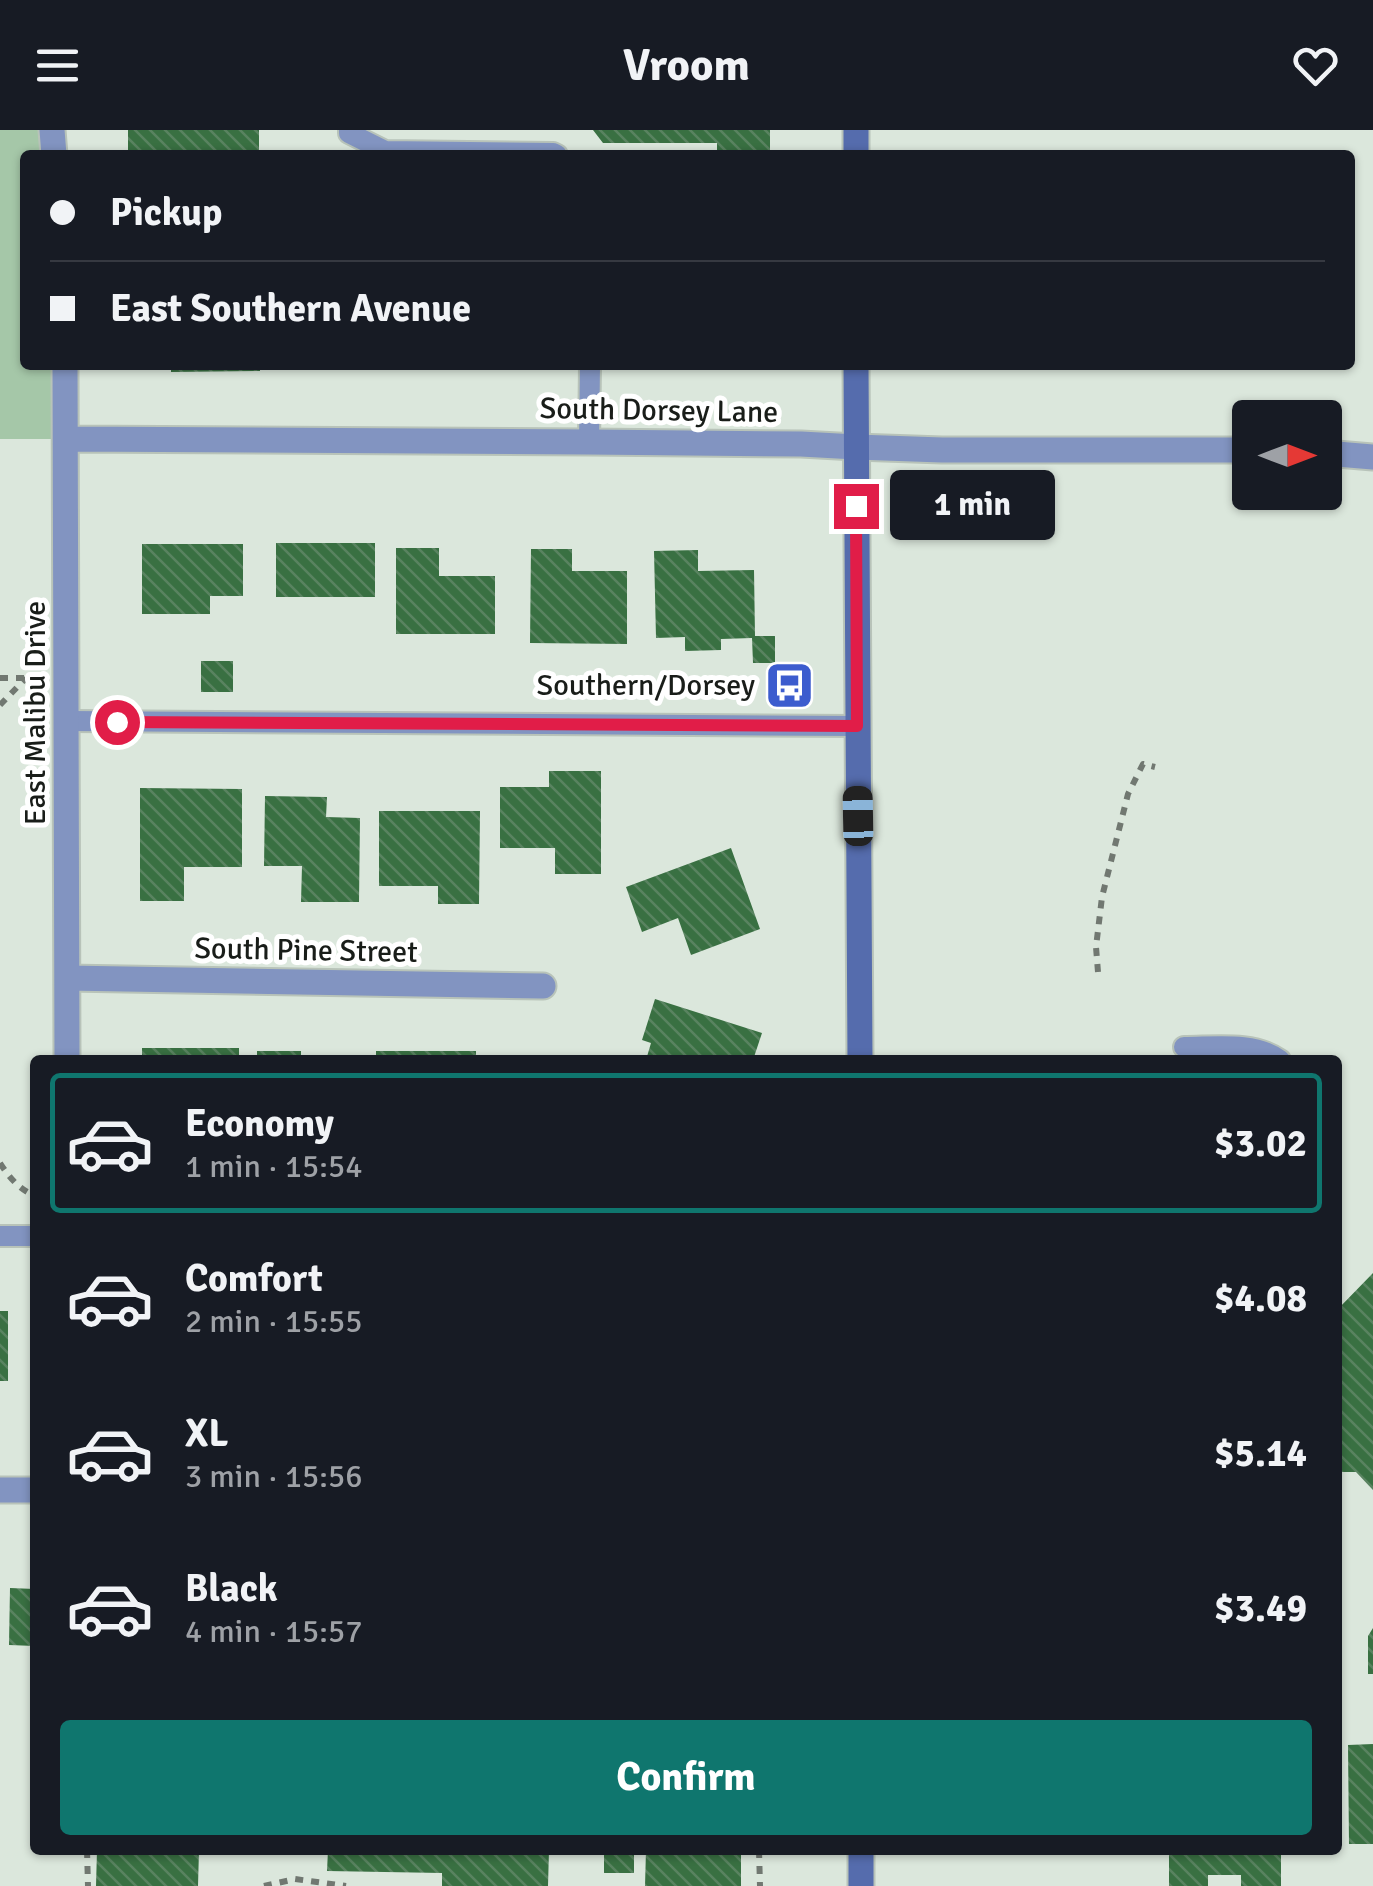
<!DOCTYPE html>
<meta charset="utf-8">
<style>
body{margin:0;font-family:Signika,sans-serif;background:#242831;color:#f1f3f6;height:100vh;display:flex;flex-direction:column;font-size:38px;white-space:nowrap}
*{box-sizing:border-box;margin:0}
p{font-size:32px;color:#9ea1a6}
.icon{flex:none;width:55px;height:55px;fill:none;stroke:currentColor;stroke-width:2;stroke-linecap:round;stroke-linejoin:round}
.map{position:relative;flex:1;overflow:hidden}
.drawer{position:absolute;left:30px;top:925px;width:1312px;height:800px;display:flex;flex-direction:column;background:#171b24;border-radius:10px;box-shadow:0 2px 8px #0004}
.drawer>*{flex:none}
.guide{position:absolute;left:20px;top:20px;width:1335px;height:220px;border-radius:10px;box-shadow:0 2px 8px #0004;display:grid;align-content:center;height:220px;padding:0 30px;background:#171b24}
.needle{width:65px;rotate:90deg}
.fabs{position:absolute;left:1232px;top:270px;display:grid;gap:20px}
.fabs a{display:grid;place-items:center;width:110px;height:110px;border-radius:10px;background:#171b24;box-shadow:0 2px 8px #0004;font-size:50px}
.end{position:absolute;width:45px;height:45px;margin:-22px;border:12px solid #e11d48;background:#fff;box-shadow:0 0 0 5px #fff}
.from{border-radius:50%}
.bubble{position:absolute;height:70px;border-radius:10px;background:#171b24;box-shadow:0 2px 8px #0004;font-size:32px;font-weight:800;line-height:70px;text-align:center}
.car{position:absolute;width:30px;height:60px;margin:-30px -15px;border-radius:12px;box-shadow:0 0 8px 2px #0007;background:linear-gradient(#222 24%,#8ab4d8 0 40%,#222 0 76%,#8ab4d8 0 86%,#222 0)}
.guide b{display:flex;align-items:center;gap:35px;height:95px;font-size:38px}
.guide b+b{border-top:2px solid #363941}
.guide i{width:25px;height:25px;background:#f1f3f6}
ul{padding:18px 0 0;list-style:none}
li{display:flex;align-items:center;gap:30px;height:140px;margin:0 20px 15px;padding:0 10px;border:5px solid transparent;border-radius:10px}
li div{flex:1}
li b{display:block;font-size:38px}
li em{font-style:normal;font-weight:800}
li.active{border-color:#0f766e}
li>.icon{width:90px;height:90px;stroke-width:1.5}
.button{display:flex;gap:20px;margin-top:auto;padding:20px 30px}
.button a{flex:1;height:115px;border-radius:10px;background:#0f766e;color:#fff;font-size:40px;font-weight:800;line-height:115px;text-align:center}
header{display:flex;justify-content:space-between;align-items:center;height:130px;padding:0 30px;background:#171b24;font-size:45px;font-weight:800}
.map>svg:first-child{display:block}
.park{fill:#a5c7a8}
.building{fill:url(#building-back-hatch)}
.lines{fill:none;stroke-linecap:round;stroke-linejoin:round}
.service-casing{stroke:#b8c3b9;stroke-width:24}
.minor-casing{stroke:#b8c3b9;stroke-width:29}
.tertiary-casing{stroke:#b8c3b9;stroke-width:29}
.secondary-casing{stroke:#b8c3b9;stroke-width:29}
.path{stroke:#717871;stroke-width:6;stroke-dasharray:8 8;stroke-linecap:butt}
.service{stroke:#8294c1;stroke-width:20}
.minor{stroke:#8294c1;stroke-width:25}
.tertiary{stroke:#8294c1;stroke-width:25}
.secondary{stroke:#556cad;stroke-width:25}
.route{stroke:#e11d48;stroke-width:12}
.labels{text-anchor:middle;stroke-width:10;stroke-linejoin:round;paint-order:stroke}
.street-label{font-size:30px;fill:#191d19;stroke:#fff}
.poi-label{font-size:30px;fill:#191d19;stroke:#fff;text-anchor:end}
</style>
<header><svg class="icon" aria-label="menu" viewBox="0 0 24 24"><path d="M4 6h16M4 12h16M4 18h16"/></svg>Vroom<svg class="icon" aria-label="heart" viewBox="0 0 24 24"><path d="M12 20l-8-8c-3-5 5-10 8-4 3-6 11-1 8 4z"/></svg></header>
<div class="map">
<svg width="1373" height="1756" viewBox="0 0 1373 1756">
<defs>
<pattern id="building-back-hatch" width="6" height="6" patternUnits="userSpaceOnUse" patternTransform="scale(2.5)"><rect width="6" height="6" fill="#397042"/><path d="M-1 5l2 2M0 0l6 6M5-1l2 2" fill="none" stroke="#598360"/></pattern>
</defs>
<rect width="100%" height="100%" fill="#dbe7dc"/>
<path class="park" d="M0,0H52L54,25H25V235H65L67,309H0Z"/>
<path class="building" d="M128,0H259V25H128Z
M593,0H770V25H717V13H603Z
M171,235H260V241L171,242Z
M276,413H375V467H276Z
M142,414H243V466H210V484H142Z
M396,418H439V446H495V504H396Z
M531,419H572V441H627V514L530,513Z
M698,420V441L754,440L755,506H775V533H753L752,508L721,509V520L685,521V507L656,508L654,421Z
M201,531H233V562H201Z
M785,535H800L801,564H785Z
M549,641H601V744H555V718H500V657H549Z
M140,658L242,659V737H184V771H140Z
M265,666L327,667L326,687L360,688L359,772H301L302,736H264Z
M379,681H480L479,774H438V756H379Z
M731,718L760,799L691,825L678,788L642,802L626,757Z
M655,869L762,903L753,930H646L651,913L642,910Z
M142,918H239V930H142Z
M257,921H301V930H257Z
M376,921H476V930H376Z
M1373,1143V1360L1356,1342H1338V1179Z
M0,1181H8V1251H0Z
M10,1458L35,1459V1516L9,1515Z
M1373,1498V1544H1368V1506Z
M1373,1614V1714H1349L1348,1615Z
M97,1720H199L198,1756H96Z
M328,1720H549L548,1756H442V1743L327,1741Z
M604,1720H634V1743H604Z
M646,1720H741V1756H645Z
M1169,1720H1281V1756H1241V1745H1208V1756H1169Z"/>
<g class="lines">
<defs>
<path id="service" d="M349,0V3L385,21L553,23L557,25
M589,312L590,235
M67,591L857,596
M1184,917C1215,917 1254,911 1280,930
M0,1106H35"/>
<path id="minor" d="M52,0L54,25
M65,235L67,930
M67,309L589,312L801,314L856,317
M67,848L543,856
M0,1360H35"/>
<path id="tertiary" d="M856,317L942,320H1250
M1325,323L1373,327"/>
<path id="secondary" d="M856,25V0
M856,235L860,930
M861,1756V1720"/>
</defs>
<use href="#service" class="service-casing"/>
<use href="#minor" class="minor-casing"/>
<use href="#tertiary" class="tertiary-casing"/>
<use href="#secondary" class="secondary-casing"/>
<path class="path" d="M0,548H25
M0,575L26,548
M1098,842L1096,817L1102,767L1128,664L1143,634L1155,637
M0,1033C9,1047 18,1058 33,1065
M87,1720L88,1756
M759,1720L760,1756
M264,1756L295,1749L346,1756"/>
<use href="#service" class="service"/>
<use href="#minor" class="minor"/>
<use href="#tertiary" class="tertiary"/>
<use href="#secondary" class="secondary"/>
</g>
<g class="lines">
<path class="route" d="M117,592L857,596L856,376"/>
</g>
<defs>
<symbol id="bus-square" viewBox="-11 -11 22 22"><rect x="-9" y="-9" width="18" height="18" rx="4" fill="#3c5cce" stroke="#fff"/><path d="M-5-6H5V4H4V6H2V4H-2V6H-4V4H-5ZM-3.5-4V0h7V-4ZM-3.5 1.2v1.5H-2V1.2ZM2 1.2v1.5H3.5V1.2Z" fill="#fff"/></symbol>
</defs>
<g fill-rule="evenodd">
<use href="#bus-square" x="762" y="528" width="55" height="55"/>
</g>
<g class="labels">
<g class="street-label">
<text transform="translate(659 280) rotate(1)" y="10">South Dorsey Lane</text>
<text transform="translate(35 583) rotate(-90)" y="10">East Malibu Drive</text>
<text transform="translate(306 820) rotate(1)" y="10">South Pine Street</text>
</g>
<g class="poi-label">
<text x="755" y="565">Southern/Dorsey</text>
</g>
</g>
</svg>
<div class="fabs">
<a><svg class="needle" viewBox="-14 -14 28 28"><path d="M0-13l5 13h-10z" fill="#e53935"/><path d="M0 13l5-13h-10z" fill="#9ea1a6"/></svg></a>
</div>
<i class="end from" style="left:117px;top:592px"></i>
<i class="end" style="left:856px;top:376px"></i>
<div class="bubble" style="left:890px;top:340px;width:165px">1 min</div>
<i class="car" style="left:858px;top:686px;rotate:359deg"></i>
<div class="guide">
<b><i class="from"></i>Pickup</b>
<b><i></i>East Southern Avenue</b>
</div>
<section class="drawer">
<ul>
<li class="active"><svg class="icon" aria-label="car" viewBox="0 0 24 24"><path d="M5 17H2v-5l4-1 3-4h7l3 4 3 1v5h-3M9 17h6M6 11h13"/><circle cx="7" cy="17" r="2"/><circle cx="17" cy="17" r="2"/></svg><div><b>Economy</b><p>1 min · 15:54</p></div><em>$3.02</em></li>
<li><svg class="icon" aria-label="car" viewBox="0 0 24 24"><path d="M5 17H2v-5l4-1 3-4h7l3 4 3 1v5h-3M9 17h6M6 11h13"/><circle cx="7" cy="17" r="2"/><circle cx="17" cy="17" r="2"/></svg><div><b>Comfort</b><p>2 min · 15:55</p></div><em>$4.08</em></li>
<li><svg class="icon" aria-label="car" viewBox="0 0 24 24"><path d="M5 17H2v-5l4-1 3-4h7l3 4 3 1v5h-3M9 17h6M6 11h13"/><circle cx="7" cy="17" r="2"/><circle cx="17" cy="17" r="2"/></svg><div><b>XL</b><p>3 min · 15:56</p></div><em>$5.14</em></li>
<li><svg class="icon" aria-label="car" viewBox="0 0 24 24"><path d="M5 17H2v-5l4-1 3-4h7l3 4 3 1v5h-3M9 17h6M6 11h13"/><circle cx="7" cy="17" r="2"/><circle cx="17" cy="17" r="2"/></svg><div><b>Black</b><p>4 min · 15:57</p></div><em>$3.49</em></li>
</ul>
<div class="button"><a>Confirm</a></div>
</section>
</div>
